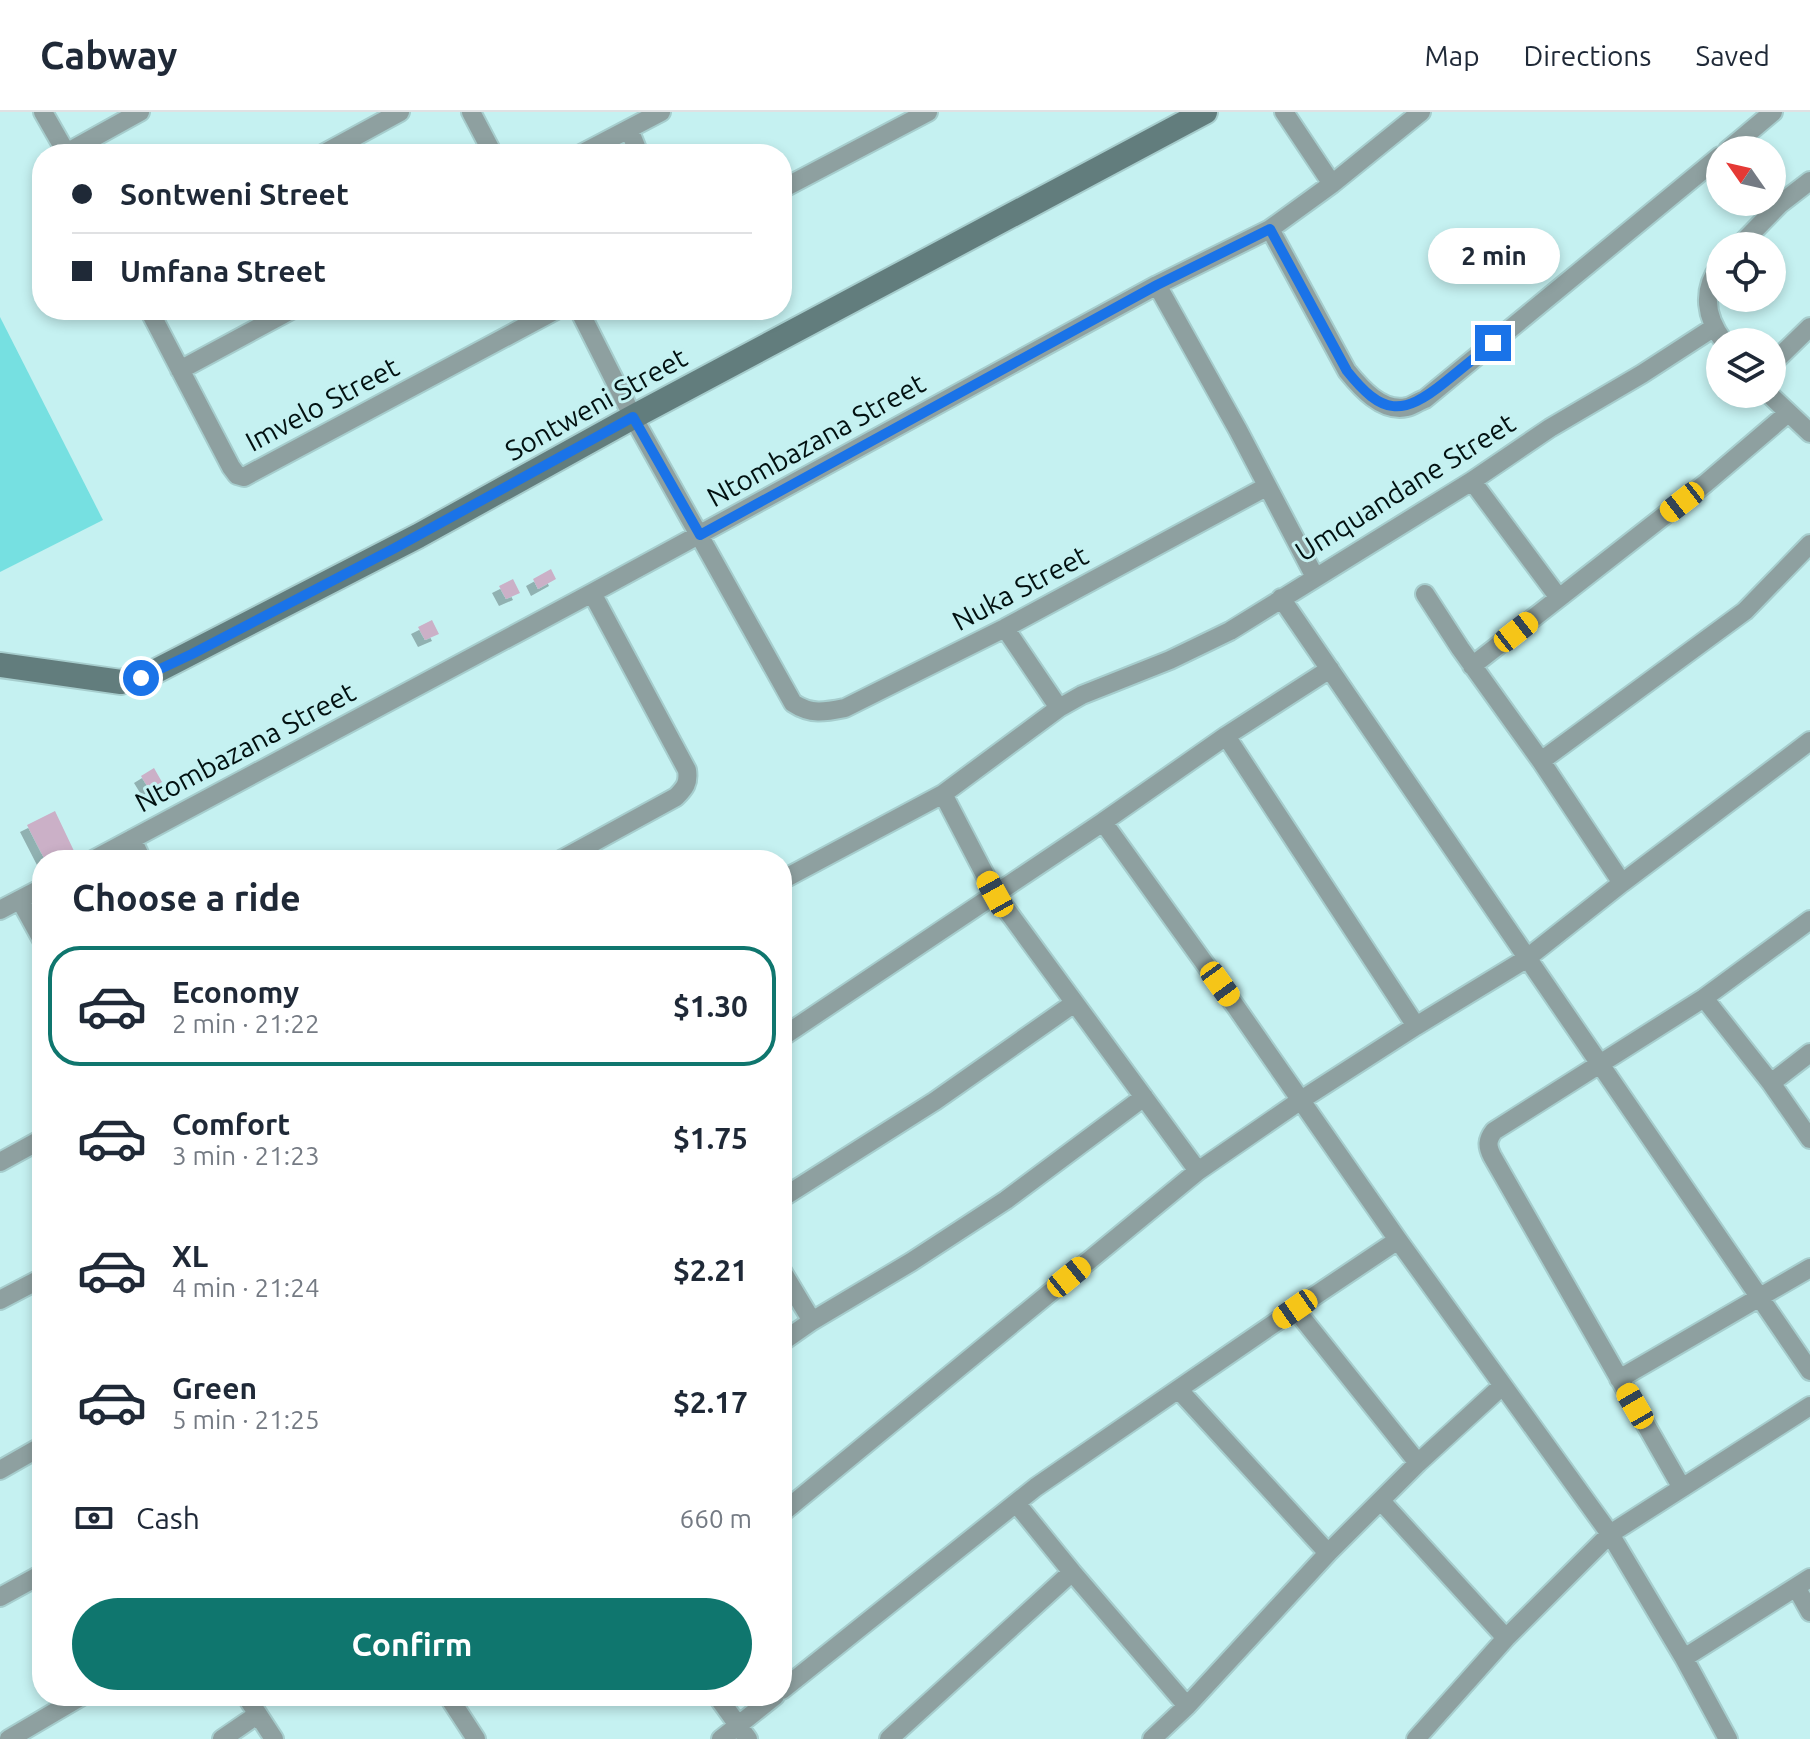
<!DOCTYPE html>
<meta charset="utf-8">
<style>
body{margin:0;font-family:Ubuntu,sans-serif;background:#f6f6f7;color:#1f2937;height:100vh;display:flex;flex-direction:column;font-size:30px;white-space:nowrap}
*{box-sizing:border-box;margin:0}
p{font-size:26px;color:#747a83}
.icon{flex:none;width:44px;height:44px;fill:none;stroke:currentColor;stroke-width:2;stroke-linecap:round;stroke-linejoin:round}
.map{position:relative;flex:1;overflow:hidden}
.sheet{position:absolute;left:32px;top:738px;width:760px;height:856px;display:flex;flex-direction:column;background:#fff;border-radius:32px;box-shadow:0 4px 12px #0003}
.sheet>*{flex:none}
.guide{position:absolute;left:32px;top:32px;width:760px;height:176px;border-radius:32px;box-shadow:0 4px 12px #0003;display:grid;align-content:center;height:176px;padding:0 40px;background:#fff}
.needle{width:52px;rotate:304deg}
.fabs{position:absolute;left:1706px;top:24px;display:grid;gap:16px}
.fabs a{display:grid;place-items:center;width:80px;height:80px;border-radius:50%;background:#fff;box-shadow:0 4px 12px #0003;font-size:40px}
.end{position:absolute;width:36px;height:36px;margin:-18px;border:10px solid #1a73e8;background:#fff;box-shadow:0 0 0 4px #fff}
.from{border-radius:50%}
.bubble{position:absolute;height:56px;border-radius:28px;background:#fff;box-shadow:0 4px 12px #0003;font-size:26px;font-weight:600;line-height:56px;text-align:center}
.car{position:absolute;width:24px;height:48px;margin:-24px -12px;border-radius:10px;box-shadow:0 0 6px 2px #0007;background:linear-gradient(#f5c518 24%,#345 0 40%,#f5c518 0 76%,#345 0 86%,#f5c518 0)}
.guide b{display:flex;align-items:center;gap:28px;height:76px;font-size:30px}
.guide b+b{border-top:2px solid #e0e1e3}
.guide i{width:20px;height:20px;background:#1f2937}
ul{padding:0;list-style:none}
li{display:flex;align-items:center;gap:24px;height:120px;margin:0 16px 12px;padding:0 24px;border:4px solid transparent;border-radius:32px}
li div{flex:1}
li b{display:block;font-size:30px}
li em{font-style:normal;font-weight:600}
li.on{border-color:#0f766e}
li>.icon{width:72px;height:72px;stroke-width:1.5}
h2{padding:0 40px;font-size:36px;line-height:96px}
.pay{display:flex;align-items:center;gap:20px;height:88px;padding:0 40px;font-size:30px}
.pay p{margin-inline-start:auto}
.button{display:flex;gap:16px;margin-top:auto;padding:16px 40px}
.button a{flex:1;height:92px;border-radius:48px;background:#0f766e;color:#fff;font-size:32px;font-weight:600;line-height:92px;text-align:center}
header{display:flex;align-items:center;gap:48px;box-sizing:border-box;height:112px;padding:0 40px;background:#fff;border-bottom:2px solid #e0e1e3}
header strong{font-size:38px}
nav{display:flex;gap:44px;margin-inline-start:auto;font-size:28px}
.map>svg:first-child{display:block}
.green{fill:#76e0e1}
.building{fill:#cbb0c7;filter:url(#shadow)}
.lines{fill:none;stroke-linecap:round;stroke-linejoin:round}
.street-casing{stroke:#a6cdcd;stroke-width:22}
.secondary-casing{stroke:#a6cdcd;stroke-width:28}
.street{stroke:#8ea0a0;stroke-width:18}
.secondary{stroke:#627d7d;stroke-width:24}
.route{stroke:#1a73e8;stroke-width:10}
.labels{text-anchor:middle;stroke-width:6;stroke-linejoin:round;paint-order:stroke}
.street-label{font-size:28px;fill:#021111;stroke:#c5f1f1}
</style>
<header>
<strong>Cabway</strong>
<nav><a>Map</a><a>Directions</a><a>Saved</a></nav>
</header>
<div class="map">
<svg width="1810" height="1627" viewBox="0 0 1810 1627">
<defs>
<filter id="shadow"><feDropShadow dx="-7" dy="7" stdDeviation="0" flood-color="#0004"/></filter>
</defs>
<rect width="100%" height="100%" fill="#c5f1f1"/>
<path class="green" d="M0,205L103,408L0,460Z"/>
<path class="building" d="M551,457L556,467L538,477L533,467Z
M513,467L520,481L506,487L499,474Z
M432,508L439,522L425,528L418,515Z
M154,656L162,670L149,677L141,664Z
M55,699L74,739L55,748H45L27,713Z"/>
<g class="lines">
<defs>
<path id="street" d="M43,0L67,42
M471,0L493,42
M1284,0L1332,72
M629,17L639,42
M1728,38L1773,0
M66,41L140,0
M323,42L400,0
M581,42L661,0
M782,77L928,0
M1270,117L1347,259C1360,275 1382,301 1407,295C1412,294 1419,289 1425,287L1720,44
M1739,134L1780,92L1810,69
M1720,154C1701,179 1706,206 1724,230
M1157,173L1238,318L1315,465
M149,198L231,355L237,363L244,365L556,198
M579,198L633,305L793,591C811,603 825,600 845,596L1005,516L1266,375
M1772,252L1810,215
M180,258L291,198
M1769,282L1810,321
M1472,369L1559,486
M1281,486L1810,1259
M1472,554L1706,371L1788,301
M1330,557L1226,624L1416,914L1526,847L1622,771L1541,649L1460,536L1425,482
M1059,596L1082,583L1170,548L1230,519L1472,369L1550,316L1642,262L1713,216
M1541,649L1745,499L1810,432
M943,682L995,782L1198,1059
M1103,710L1226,624
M132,727L142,748
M93,748L592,481L1157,173L1270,117L1332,72L1421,0
M561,748L676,685C685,676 689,671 687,658L592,481
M782,768L943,682L1059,596L1005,516
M1622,771L1810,629
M20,788L42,828
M0,798L42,776
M1704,886L1771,971L1810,1027
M782,925L1103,710L1236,895L1398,1128L1610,1422L1684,1546L1728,1627
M1771,971L1810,941
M0,1050L42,1027
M782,1086L935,989L1073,892
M1398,1128L1295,1197L1418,1351L1502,1274
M782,1159L812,1209L782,1230
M0,1188L42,1166
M812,1209L911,1150L1006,1088L1144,985
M1619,1267L1810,1156
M1179,1278L1328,1441
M0,1358L42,1334
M1682,1376L1492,1044C1487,1034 1487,1028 1494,1019L1704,886L1810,808
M1381,1389L1506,1526
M1016,1391L1072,1460
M782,1401L1198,1059L1301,988L1416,914
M1796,1475L1810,1500
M0,1485L42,1462
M1684,1546L1810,1466
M782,1578L1036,1375L1295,1197
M246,1584L274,1627
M448,1584L476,1627
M717,1584L748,1627
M9,1627L82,1584
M222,1627L257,1603
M721,1627L775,1584
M889,1627L1072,1460L1187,1594L1328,1441L1418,1351
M1152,1627L1187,1594
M1416,1627L1506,1526L1610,1422L1810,1294"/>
<path id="secondary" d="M0,553L121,570L156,559L418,424L633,305L1205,0"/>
</defs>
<use href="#street" class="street-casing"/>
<use href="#secondary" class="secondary-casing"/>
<use href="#street" class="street"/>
<use href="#secondary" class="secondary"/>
</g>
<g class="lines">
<path class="route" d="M141,566L192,542L395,436L633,305L700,423L1157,173L1270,117L1347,259C1382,303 1402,305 1445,270C1461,257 1477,244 1493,231"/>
</g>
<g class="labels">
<g class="street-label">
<text transform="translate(322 292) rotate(-28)" y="10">Imvelo Street</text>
<text transform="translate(596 292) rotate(-29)" y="10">Sontweni Street</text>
<text transform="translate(816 328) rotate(-29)" y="10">Ntombazana Street</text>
<text transform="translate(1405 375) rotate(-32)" y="10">Umquandane Street</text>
<text transform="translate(1020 476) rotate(-28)" y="10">Nuka Street</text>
<text transform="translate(245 635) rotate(-28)" y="10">Ntombazana Street</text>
</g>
</g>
</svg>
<div class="fabs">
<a><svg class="needle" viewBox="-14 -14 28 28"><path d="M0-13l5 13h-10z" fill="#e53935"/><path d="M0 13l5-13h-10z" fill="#747a83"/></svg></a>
<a><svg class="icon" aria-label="locate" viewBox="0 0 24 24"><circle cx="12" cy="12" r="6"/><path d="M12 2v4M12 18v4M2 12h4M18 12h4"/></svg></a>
<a><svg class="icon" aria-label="layers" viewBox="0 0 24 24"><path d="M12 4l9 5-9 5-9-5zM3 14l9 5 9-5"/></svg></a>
</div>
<i class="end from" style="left:141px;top:566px"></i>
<i class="end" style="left:1493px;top:231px"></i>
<div class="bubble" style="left:1428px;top:116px;width:132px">2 min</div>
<i class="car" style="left:1682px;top:390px;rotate:232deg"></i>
<i class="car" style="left:1516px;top:520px;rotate:52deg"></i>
<i class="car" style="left:995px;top:782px;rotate:331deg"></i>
<i class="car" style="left:1220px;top:872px;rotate:144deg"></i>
<i class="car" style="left:1069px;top:1165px;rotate:51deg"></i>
<i class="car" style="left:1295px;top:1197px;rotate:235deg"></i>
<i class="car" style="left:1635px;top:1294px;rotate:330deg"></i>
<div class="guide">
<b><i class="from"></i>Sontweni Street</b>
<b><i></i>Umfana Street</b>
</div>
<section class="sheet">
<h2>Choose a ride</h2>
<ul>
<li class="on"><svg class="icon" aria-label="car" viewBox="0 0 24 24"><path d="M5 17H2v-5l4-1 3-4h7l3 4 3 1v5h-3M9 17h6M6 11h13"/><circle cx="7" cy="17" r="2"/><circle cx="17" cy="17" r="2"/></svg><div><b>Economy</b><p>2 min · 21:22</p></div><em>$1.30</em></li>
<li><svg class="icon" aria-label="car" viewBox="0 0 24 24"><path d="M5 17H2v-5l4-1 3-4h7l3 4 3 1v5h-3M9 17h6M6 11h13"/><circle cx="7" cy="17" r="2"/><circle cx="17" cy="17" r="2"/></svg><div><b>Comfort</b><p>3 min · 21:23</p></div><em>$1.75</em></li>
<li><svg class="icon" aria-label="car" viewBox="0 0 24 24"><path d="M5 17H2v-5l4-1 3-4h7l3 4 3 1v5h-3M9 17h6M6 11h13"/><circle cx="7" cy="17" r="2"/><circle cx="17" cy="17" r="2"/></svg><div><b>XL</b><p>4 min · 21:24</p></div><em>$2.21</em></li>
<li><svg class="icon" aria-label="car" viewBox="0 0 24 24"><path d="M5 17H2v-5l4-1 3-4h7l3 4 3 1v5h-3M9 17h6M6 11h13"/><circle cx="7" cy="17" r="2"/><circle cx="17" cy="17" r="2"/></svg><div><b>Green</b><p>5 min · 21:25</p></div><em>$2.17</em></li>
</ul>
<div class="pay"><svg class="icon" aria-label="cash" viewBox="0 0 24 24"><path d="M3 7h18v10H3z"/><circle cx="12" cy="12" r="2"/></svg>Cash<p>660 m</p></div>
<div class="button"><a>Confirm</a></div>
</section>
</div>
